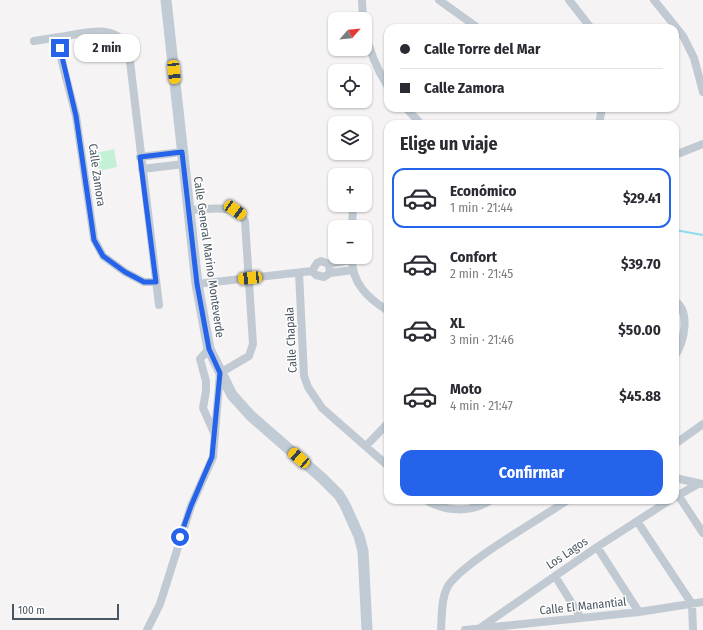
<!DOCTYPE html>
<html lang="es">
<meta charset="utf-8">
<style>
body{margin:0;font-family:"Fira Sans Condensed",sans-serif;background:#f7f7f7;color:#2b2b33;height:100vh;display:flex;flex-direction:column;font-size:15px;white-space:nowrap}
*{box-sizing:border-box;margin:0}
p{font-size:13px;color:#7c7c81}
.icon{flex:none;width:22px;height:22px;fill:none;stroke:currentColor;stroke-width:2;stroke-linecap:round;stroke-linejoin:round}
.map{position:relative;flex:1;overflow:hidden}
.side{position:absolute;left:384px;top:120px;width:295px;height:384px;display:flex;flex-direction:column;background:#fff;border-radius:12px;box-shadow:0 1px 3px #0004}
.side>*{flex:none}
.banner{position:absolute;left:384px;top:24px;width:295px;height:88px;border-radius:12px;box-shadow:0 1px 3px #0004;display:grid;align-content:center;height:88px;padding:0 16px;background:#fff}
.needle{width:26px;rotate:63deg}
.buttons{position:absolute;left:328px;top:12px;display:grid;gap:8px}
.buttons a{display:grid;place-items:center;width:44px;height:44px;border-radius:8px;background:#fff;box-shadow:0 1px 3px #0004;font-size:20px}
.scale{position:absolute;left:12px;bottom:10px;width:107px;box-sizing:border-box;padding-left:4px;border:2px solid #4a5661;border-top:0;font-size:11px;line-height:14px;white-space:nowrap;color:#4a5661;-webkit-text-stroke:3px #fff;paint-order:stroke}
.end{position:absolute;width:18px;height:18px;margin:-9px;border:5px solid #2563eb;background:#fff;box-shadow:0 0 0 2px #fff}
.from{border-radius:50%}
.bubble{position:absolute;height:28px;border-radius:12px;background:#fff;box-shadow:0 1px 3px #0004;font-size:13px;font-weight:700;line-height:28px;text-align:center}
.car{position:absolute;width:12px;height:24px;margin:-12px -6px;border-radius:5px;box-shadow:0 0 3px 1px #0007;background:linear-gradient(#f5c518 24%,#345 0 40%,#f5c518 0 76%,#345 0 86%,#f5c518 0)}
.banner b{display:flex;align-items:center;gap:14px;height:38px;font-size:15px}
.banner b+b{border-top:1px solid #e1e1e2}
.banner i{width:10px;height:10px;background:#2b2b33}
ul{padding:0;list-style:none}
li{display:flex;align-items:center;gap:12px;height:60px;margin:0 8px 6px;padding:0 8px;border:2px solid transparent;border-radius:12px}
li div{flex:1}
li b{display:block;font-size:15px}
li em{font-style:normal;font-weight:700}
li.on{border-color:#2563eb}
li>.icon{width:36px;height:36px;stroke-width:1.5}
h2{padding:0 16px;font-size:18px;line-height:48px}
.action{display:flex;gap:8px;margin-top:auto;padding:8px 16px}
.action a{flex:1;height:46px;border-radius:12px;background:#2563eb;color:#fff;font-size:16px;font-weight:700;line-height:46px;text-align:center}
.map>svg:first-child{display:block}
.green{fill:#c3f1d5}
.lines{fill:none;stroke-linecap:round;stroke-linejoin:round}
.stream{stroke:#90daee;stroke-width:2}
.street{stroke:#c1cad2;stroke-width:8}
.secondary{stroke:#c1cbd6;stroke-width:11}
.route{stroke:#2563eb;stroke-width:5}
.labels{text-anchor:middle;stroke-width:3;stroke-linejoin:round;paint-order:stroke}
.street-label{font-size:12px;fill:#4a5661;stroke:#fff}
</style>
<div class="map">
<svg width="703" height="630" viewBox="0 0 703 630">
<rect width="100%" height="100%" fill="#f5f3f3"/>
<path class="green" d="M114,149L117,167L99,171L96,153Z"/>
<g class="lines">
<path class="stream" d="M675,230L703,235"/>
<path class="street" d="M362,0L363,19
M439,0L478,28
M569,0L591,28
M654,0L683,36L694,58L703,92
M365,30C369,52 377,69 388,87
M34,41L59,37
M406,108L421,124
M599,124L602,108
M675,155L703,144
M140,157L182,152
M142,169L184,164
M353,175V174
M352,227L353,205
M352,257C351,283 368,298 388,311
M321,261L329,264L330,273L324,277L316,275L312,271L317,263Z
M329,264L351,260
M299,273L304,376L308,387L322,408L388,466
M330,273L353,270
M156,282H144L125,272L103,256L94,239L76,116L61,58L59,37C84,34 120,20 129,53L159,305
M197,284L312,271
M675,301C691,312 684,342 675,356
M209,349L200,359L206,381V391L203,408L215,435
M675,444L703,424
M366,446L388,423
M675,478L703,484
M678,495L703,533
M675,497L698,484
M426,500C445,512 472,513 491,500
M637,521L692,604L693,630
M597,547L639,612
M555,576L581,618
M480,628L597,547L670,500
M147,630L160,604L191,506L213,457L220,373L249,356L253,344L245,221C235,202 207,210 189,210
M441,630C442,616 441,600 447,588C458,565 543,517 568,500
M465,630L639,612L703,602"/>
<path class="secondary" d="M166,0L197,284L209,349L232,395L251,416L322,478L339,495L345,505L359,536L363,551L367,630"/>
</g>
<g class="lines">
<path class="route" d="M60,48L76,116L94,240L103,256L125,272L144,282H156L140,157L182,152L197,284L204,322L209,349L220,373L212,457L191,506L180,537"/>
</g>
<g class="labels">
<g class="street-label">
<text transform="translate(97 175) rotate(82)" y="4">Calle Zamora</text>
<text transform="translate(209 257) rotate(82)" y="4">Calle General Marino Monteverde</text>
<text transform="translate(291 340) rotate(-93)" y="4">Calle Chapala</text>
<text transform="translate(567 553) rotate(-34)" y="4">Los Lagos</text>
<text transform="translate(583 606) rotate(-6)" y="4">Calle El Manantial</text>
</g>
</g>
</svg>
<div class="buttons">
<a><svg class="needle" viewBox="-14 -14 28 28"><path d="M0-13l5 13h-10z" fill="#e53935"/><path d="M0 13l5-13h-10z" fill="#7c7c81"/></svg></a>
<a><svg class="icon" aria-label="locate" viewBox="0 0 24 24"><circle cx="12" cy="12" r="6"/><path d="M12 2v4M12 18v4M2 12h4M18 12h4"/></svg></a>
<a><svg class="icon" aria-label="layers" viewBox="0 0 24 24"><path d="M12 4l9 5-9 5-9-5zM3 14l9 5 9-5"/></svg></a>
<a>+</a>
<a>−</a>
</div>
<div class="scale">100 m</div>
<i class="end from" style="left:180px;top:537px"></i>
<i class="end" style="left:60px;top:48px"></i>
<div class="bubble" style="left:74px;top:34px;width:66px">2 min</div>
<i class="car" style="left:174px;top:72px;rotate:174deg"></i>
<i class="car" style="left:235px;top:210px;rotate:125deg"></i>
<i class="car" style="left:250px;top:278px;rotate:264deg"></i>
<i class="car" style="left:299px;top:458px;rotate:311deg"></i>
<div class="banner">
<b><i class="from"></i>Calle Torre del Mar</b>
<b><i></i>Calle Zamora</b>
</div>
<section class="side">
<h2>Elige un viaje</h2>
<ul>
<li class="on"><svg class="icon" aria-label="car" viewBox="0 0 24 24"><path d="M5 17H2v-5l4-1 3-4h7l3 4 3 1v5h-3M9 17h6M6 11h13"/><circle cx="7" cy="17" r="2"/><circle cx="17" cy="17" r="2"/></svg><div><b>Económico</b><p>1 min · 21:44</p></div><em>$29.41</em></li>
<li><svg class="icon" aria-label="car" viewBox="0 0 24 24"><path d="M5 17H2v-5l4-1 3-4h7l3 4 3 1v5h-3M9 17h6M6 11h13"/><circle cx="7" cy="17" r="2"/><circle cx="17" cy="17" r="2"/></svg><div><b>Confort</b><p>2 min · 21:45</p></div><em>$39.70</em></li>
<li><svg class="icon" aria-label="car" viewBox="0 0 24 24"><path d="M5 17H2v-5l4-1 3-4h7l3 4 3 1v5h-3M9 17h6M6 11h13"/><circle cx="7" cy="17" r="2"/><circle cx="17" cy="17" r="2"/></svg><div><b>XL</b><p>3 min · 21:46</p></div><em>$50.00</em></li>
<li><svg class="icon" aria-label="car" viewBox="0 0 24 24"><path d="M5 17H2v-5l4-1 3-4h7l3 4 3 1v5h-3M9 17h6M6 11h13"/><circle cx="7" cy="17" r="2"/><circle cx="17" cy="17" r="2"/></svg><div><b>Moto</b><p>4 min · 21:47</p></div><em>$45.88</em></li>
</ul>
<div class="action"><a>Confirmar</a></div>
</section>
</div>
